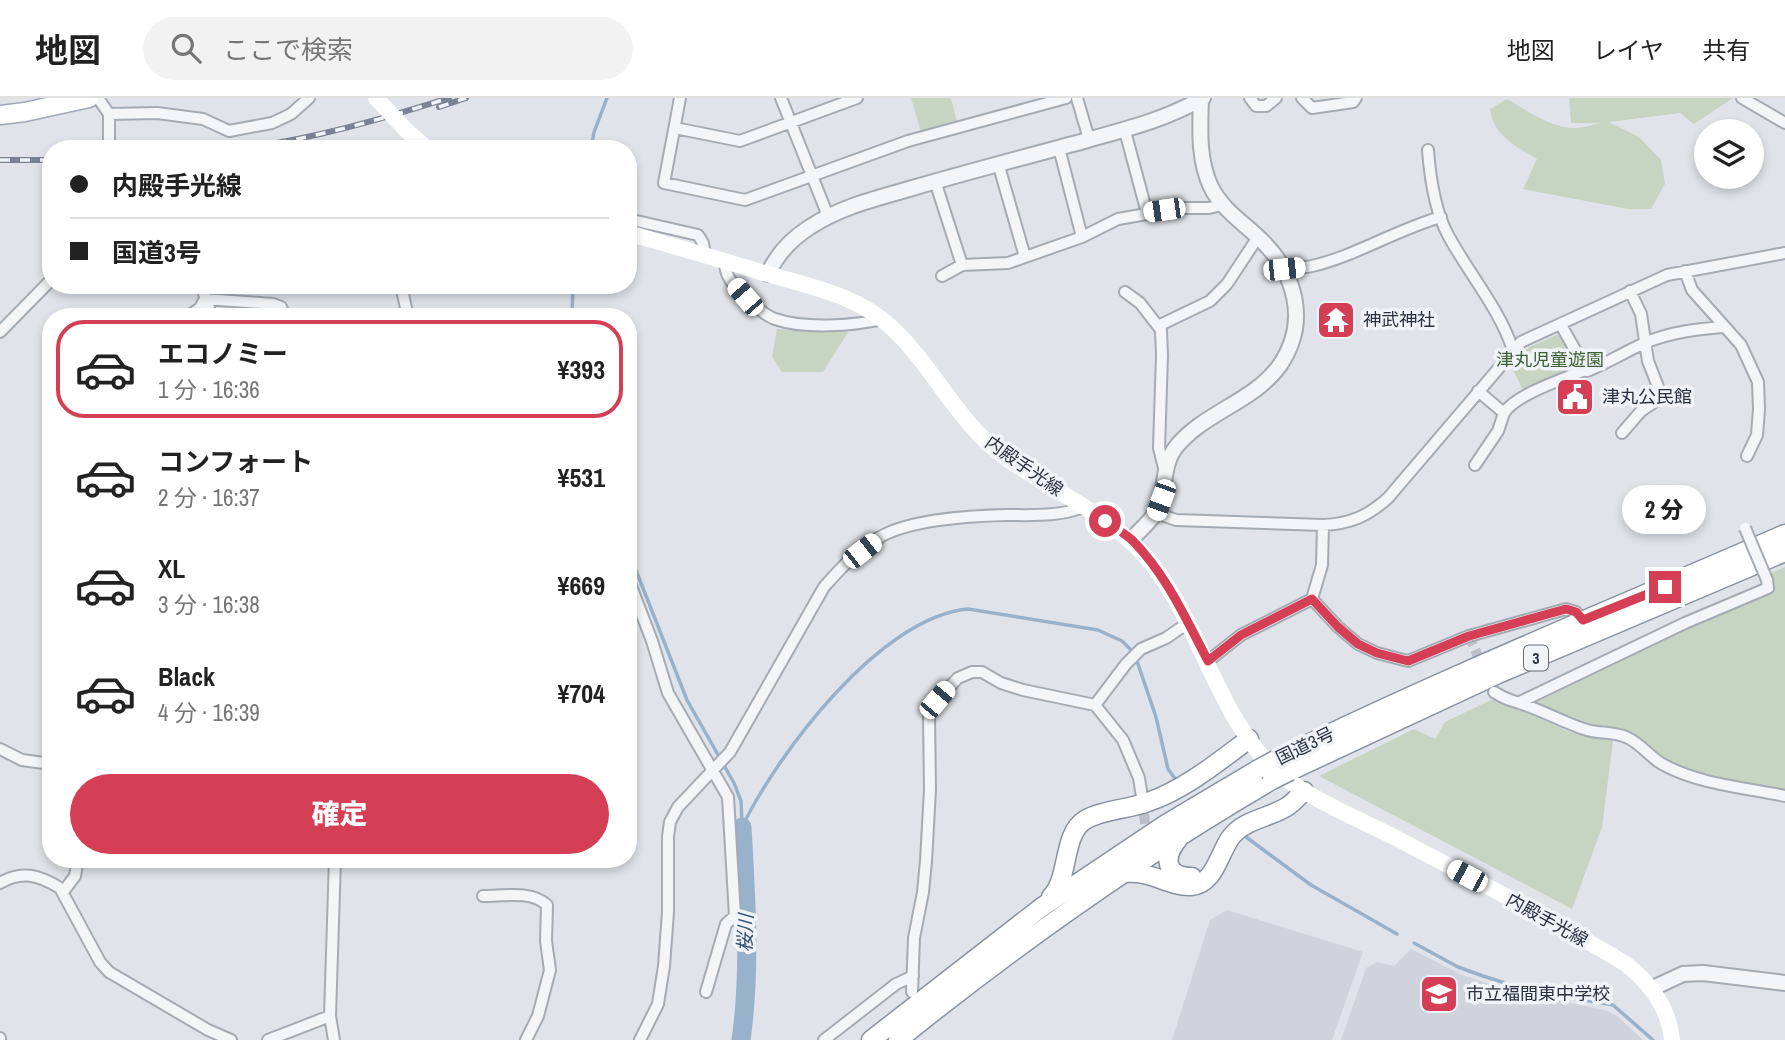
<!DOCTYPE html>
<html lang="ja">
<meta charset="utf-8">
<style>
body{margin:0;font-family:"Archivo Narrow","Noto Sans JP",sans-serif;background:#f2f2f2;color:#222;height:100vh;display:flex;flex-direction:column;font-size:26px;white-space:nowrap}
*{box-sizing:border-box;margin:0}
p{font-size:23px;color:#767676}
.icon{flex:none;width:38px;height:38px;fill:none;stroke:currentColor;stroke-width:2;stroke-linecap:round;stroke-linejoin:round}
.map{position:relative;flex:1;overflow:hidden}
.panel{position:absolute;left:42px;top:210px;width:595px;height:560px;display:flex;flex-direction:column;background:#fff;border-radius:28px;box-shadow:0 4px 10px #0003}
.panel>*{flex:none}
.guide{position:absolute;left:42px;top:42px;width:595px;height:154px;border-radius:28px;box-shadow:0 4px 10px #0003;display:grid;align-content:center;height:154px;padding:0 28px;background:#fff}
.buttons{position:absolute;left:1694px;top:21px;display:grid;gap:14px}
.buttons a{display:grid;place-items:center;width:70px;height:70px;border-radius:50%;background:#fff;box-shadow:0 4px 10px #0003;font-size:35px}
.end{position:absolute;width:32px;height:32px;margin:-16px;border:9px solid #d53f56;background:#fff;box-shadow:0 0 0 4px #fff}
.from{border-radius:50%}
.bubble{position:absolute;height:49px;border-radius:24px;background:#fff;box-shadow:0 4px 10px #0003;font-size:23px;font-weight:800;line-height:49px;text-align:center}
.car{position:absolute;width:21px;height:42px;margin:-21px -10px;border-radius:9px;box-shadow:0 0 5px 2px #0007;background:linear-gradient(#fff 24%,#345 0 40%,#fff 0 76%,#345 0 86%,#fff 0)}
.guide b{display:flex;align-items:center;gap:24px;height:66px;font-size:26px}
.guide b+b{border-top:2px solid #e0e0e0}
.guide i{width:18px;height:18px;background:#222}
ul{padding:12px 0 0;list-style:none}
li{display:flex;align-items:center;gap:21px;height:98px;margin:0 14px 10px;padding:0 14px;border:4px solid transparent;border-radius:28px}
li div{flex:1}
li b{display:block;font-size:26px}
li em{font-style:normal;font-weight:800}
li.on{border-color:#d53f56}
li>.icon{width:63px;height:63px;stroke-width:1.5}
.button{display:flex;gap:14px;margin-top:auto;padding:14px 28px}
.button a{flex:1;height:80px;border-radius:42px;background:#d53f56;color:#fff;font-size:28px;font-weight:800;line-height:80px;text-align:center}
header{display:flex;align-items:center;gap:42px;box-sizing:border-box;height:98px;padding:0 35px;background:#fff;border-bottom:2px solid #e0e0e0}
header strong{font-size:33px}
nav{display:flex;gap:38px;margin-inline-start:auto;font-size:24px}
.search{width:490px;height:63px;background:#f2f2f2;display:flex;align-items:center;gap:18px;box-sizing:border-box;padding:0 24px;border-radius:38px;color:#767676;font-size:26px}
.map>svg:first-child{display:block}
.built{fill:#ced3dc}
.green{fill:#c6d4c1}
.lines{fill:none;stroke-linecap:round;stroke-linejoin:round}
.stream{stroke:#99b2cc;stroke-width:3.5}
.river{stroke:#99b2cc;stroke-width:19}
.minor-tunnel{stroke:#bbc0c8;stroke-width:10;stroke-dasharray:10 5;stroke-linecap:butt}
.minor-casing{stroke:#a5abb4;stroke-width:14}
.tertiary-casing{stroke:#a5abb4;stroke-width:18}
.primary-casing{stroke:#9fa8b6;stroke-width:21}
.trunk-casing{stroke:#8791a1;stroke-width:21}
.minor{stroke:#f3f5f8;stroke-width:10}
.tertiary{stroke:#f3f5f8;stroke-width:14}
.secondary{stroke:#fff;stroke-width:16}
.primary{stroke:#fff;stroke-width:18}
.trunk{stroke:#fff;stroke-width:18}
.rail-casing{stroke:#798394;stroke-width:6}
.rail{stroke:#f0f3f7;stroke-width:3.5;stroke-dasharray:10;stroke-linecap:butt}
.minor-bridge-casing{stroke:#a5abb4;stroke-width:14;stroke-linecap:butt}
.trunk-bridge-casing{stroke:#8791a1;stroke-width:21;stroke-linecap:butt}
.minor-bridge{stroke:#f3f5f8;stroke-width:10}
.secondary-bridge{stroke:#fff;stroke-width:16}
.trunk-bridge{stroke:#fff;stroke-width:18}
.route{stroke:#d53f56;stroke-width:9}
.labels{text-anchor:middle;stroke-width:7;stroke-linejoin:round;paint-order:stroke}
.shield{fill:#f0f3f7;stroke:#646c78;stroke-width:2}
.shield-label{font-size:16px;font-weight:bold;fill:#283242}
.poi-label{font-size:18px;fill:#283242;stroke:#f0f3f7;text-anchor:start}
.park-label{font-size:18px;fill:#3c5f34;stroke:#f0f3f7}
.street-label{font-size:18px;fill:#283242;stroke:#f0f3f7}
.water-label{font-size:19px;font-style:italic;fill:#305078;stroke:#f0f3f7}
</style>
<header>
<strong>地図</strong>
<div class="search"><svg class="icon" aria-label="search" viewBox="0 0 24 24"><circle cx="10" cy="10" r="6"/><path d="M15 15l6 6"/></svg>ここで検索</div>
<nav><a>地図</a><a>レイヤ</a><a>共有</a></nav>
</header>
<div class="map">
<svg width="1785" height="942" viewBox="0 0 1785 942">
<rect width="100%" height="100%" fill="#e0e4ea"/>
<path class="built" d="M1227,812L1363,854L1332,942H1172L1210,822Z
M1411,851L1460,876L1510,893L1605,912L1616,917L1643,942H1341L1366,870L1377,864L1394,868Z"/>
<path class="green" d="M911,0H951L957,24L921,34Z
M1569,0H1733L1694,26L1680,15L1609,24L1639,39L1661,62L1665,86L1651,111H1628L1523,91L1537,61C1515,48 1494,38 1490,11L1507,1C1526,12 1553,31 1576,30C1583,30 1592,27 1599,25H1571Z
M777,231L848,234L823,274H782L772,259Z
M1557,237L1562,239L1581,272L1525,296L1511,268L1529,249Z
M1785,469V692L1716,681L1676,667L1657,656L1640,641L1626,633L1592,626L1537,606L1536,600L1684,529L1775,491L1769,476Z
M1495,600L1570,634L1613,643L1602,729L1572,811L1319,678L1414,631L1435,641L1445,624Z"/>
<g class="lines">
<path class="stream" d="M591,51L594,34L607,0
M572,219L573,187
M628,452L687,602L734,685L741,703L742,727
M742,729C778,655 880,519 968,511L1098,532L1122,543L1130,551L1138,566L1156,619L1168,671L1176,682
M1246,739L1311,787L1397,836
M1414,845L1458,869L1483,878L1527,892L1613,907L1653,942"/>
<path class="river" d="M741,942C751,872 746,799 742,729"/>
<path class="minor-tunnel" d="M1469,538L1494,594
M1142,701L1147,741"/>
<defs>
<path id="minor" d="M98,0L109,16V51
M680,0L664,85L745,102L908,43L1066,0
M781,0L828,118
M1077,0L1089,41
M1250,0L1256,8H1266L1276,0
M1302,0L1312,10L1353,4L1356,0
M1742,0L1785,25
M109,16L157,15L203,21L229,33L272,25L291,16L309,0
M675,30L740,43L857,0
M1125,33L1147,115
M1059,50L1082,139
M1428,52C1430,79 1435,113 1448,137C1469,176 1499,210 1513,252
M998,65L1025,159
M935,83L962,167
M628,121L698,137L703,145L705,157
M724,163C725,167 726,174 728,178C734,191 763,217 775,221C804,231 853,228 883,221
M1284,171C1293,170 1303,170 1312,168C1353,159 1398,131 1441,119
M1685,173L1692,192L1741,247L1758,284L1759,311L1757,337L1747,358
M942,178L962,167L1008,165L1082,139L1118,121L1181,110H1209L1222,107
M201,187L212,219
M401,187L408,219
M1125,194L1140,205L1161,232L1162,257L1159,350L1165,374
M187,219L200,210L205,201L273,206L281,209L285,219
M1561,227L1587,273C1608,265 1626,253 1647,244C1672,234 1697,231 1723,229
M1158,228L1210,203L1227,186L1258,139
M0,234L51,182
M1504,315C1516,296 1564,281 1585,272
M1622,335L1641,313L1662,299L1648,263L1641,216L1630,193
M1475,367L1498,333L1504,315L1478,293
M1156,415L1176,422L1323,427C1350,426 1368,418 1388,400L1521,244L1667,177L1785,155
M628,488H631L652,543L668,595L728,699L735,818L726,826L706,894
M1312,501L1338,529L1358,546L1377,555L1408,563L1469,538L1566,511L1576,514L1583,522
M1208,563L1241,537L1312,501L1322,467L1323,427
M1494,594C1508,603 1509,601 1522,606C1544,613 1564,625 1587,632C1600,636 1614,633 1628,640C1641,646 1650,659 1662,666C1701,687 1743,689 1785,698
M1520,604L1685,525L1768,490L1767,482
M1095,607L1126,566L1141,551L1166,540L1188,525
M0,651L22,662L51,666
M0,785C21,772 39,777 60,790L100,864L109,874L208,932L231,942
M63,794L75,778L78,761
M483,798C503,798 531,792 547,807L546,843L550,872L538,918L526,942
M912,894L914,840L923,794L926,763L930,692L929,617L937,602L958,580L972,574H982L1001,585L1023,592L1095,607L1123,642L1139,680L1142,699
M0,940V942
M268,942L330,918
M334,942L330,918L335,761
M640,942L658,906L664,868L668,814V739L670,724L678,709L730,654L824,489C840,471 858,451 880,439C911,421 969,418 1005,417C1034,417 1057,419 1084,409
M824,942L896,886L913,878"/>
<path id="tertiary" d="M768,176C777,156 791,141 810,129C840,109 875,101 909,91C967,74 1025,59 1084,43C1126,31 1165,22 1203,0
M1131,442C1139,433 1150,424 1156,414C1167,394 1161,368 1176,349C1204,314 1254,304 1280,267C1310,223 1295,173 1258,139C1241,123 1222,111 1211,89C1198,62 1200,29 1201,0
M1653,890L1683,876L1703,875L1785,885"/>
<path id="primary" d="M0,17L25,14L89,0"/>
<path id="trunk" d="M1277,661C1444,579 1615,510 1785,436
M1290,673L1498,576L1785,454
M1179,740C1163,758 1164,779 1192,779
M1121,775C1129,775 1136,774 1143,776C1159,779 1175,789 1191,788C1215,786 1219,755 1231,739C1245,721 1270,720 1288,708C1294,704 1299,698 1304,693
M1051,799C1070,780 1062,736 1085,722C1101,712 1130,711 1148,704C1184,692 1218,664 1249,641
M871,942L1042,809L1166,726L1257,672
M898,942C1017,846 1140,759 1272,682"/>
</defs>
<use href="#minor" class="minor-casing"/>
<use href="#tertiary" class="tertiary-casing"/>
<use href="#primary" class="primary-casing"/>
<use href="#trunk" class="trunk-casing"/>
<use href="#minor" class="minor"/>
<use href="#tertiary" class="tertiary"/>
<path class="secondary" d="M628,135C673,148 719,161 764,175C808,188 858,197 892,230C935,270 958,326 1006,360C1057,396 1117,419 1155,470C1201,532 1217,614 1272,669C1302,698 1357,720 1394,739C1472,780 1551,821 1626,866C1650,885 1669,910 1672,942"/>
<use href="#primary" class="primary"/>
<use href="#trunk" class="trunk"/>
<defs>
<path id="rail" d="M439,9L466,0
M237,51C309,42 379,22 449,0
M0,62H51"/>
</defs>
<use href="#rail" class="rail-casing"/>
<use href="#rail" class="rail"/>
<defs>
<path id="minor-bridge" d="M1745,430L1767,482"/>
<path id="trunk-bridge" d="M1257,672L1277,661
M1272,682L1290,673"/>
</defs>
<use href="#minor-bridge" class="minor-bridge-casing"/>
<use href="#trunk-bridge" class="trunk-bridge-casing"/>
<use href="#minor-bridge" class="minor-bridge"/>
<path class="secondary-bridge" d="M376,0L408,34L428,51"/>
<use href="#trunk-bridge" class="trunk-bridge"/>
</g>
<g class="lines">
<path class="route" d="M1105,423C1114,429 1124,435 1132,442C1166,476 1186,521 1208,563L1241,537L1312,501L1338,529L1358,546L1377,555L1408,563L1469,538L1566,511L1576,514L1583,522L1665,489"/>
</g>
<defs>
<symbol id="temple-square" viewBox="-11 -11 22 22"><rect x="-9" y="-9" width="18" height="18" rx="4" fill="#d53f56" stroke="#f0f3f7"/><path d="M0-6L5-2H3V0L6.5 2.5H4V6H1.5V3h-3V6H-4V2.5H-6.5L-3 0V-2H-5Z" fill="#fff"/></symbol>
<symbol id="civic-square" viewBox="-11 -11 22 22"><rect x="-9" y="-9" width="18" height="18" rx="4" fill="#d53f56" stroke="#f0f3f7"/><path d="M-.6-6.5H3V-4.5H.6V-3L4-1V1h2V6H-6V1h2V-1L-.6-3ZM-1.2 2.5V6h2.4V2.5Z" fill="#fff"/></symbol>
<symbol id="school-square" viewBox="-11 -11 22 22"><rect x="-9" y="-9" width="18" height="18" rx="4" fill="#d53f56" stroke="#f0f3f7"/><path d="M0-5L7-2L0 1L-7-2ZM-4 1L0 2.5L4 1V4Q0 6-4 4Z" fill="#fff"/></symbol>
</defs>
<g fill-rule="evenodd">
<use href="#temple-square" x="1314" y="200" width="44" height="44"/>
<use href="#civic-square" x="1553" y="277" width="44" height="44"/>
<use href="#school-square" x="1417" y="874" width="44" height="44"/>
</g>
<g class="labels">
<rect class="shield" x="1524" y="547.5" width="24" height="25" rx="5"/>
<g class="shield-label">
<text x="1536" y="566">3</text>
</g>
<g class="poi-label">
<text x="1363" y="228">神武神社</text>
<text x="1602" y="305">津丸公民館</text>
<text x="1466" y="902">市立福間東中学校</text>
</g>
<g class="park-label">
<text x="1550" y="268">津丸児童遊園</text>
</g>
<g class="street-label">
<text transform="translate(1024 368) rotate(35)" y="6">内殿手光線</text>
<text transform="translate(1305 648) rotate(-26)" y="6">国道3号</text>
<text transform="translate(1547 822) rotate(29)" y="6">内殿手光線</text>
</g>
<g class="water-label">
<text transform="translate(745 835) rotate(-88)" y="7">桜川</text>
</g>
</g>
</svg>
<div class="buttons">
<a><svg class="icon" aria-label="layers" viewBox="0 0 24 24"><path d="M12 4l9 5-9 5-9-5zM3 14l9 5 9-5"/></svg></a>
</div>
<i class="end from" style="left:1105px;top:423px"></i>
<i class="end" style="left:1665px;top:489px"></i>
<div class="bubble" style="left:1622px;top:387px;width:84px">2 分</div>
<i class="car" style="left:1164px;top:112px;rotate:262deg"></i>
<i class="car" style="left:1284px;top:171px;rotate:84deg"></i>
<i class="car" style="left:745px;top:199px;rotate:319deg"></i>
<i class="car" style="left:1161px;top:402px;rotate:200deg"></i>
<i class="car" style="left:862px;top:453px;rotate:52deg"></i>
<i class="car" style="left:937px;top:602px;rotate:40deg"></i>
<i class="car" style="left:1467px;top:778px;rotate:298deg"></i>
<div class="guide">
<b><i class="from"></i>内殿手光線</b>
<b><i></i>国道3号</b>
</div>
<section class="panel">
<ul>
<li class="on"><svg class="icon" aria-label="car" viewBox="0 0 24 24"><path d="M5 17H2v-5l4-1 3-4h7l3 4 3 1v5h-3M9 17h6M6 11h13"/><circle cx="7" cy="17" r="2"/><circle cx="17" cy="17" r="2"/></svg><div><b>エコノミー</b><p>1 分 · 16:36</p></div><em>¥393</em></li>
<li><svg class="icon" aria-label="car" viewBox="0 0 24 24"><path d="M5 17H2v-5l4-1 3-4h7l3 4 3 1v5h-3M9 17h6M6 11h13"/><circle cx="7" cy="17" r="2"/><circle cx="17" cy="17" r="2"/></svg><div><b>コンフォート</b><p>2 分 · 16:37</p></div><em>¥531</em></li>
<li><svg class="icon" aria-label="car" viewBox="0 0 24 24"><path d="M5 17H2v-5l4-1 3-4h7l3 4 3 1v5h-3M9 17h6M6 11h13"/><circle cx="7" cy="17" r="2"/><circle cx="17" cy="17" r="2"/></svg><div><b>XL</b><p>3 分 · 16:38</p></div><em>¥669</em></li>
<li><svg class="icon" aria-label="car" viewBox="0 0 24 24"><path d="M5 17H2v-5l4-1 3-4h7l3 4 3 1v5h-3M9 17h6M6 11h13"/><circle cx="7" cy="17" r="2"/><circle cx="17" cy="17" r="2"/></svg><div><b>Black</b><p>4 分 · 16:39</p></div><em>¥704</em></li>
</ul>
<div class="button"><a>確定</a></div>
</section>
</div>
